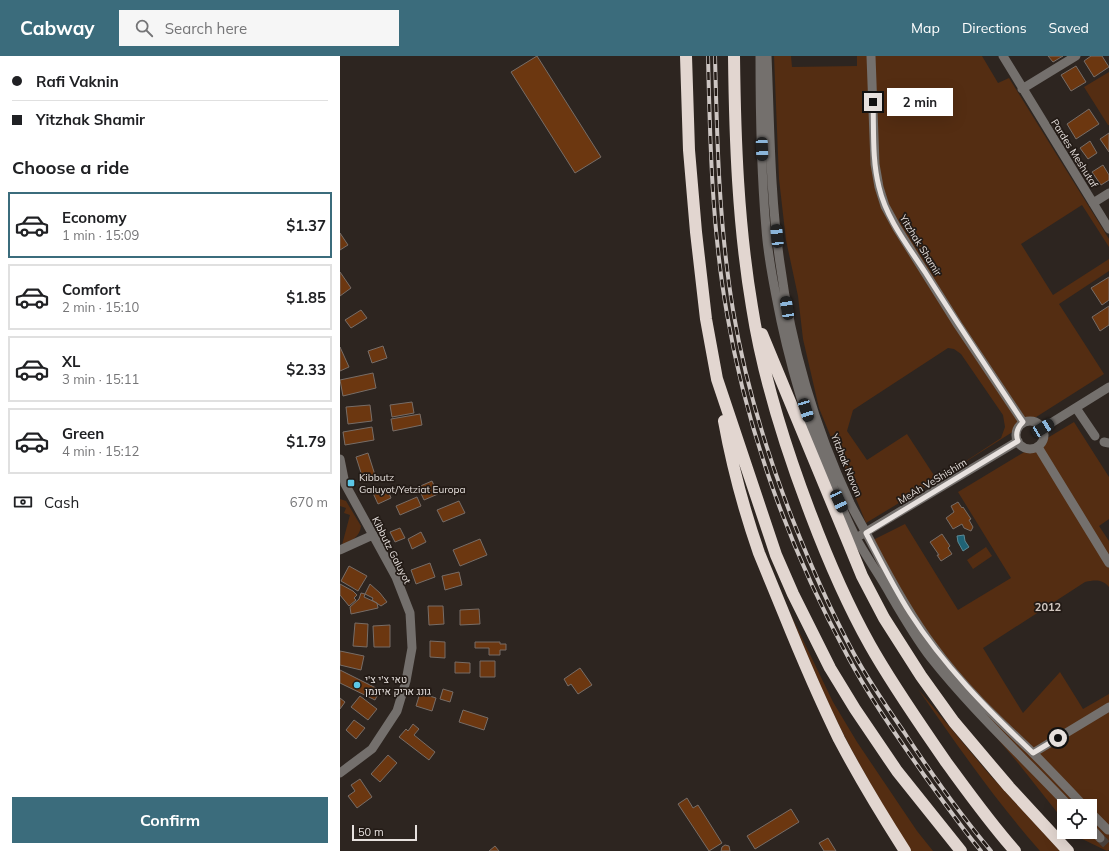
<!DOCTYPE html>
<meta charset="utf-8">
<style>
body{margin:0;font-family:Mulish,Heebo,sans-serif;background:#f6f6f6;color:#202124;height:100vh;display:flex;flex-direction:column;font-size:15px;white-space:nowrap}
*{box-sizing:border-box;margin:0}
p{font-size:13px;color:#757577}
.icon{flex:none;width:22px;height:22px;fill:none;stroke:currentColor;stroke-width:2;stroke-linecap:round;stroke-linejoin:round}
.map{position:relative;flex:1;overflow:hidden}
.details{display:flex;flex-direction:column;background:#fff;width:340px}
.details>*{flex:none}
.guide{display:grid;align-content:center;height:88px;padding:0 12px;background:#fff}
.tools{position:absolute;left:717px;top:743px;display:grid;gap:8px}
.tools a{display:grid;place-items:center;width:40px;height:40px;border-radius:0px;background:#fff;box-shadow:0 4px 16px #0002;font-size:20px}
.scale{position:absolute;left:12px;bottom:10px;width:65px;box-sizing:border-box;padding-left:4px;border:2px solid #e7e1de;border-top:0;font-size:11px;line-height:14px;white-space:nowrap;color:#e7e1de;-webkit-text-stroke:3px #231b16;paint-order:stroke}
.end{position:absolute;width:18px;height:18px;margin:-9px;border:5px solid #e7e1de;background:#111;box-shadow:0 0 0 2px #111}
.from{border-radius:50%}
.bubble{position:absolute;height:28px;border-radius:0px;background:#fff;box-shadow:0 4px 16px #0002;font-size:13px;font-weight:700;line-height:28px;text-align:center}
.car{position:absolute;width:12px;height:24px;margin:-12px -6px;border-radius:5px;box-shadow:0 0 3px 1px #0007;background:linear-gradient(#222 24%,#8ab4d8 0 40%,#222 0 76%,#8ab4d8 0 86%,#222 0)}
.guide b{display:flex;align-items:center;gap:14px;height:38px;font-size:15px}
.guide b+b{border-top:1px solid #e0e0e0}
.guide i{width:10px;height:10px;background:#202124}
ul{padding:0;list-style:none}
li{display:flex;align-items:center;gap:12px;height:66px;margin:0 8px 6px;padding:0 4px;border:2px solid #e0e0e0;border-radius:0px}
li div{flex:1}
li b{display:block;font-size:15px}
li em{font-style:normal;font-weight:700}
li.active{border-color:#3b6c7c}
li>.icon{width:36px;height:36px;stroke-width:1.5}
h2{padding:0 12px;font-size:18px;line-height:48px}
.pay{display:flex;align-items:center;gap:10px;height:44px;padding:0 12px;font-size:15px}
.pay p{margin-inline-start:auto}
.primary-button{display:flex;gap:8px;margin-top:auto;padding:8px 12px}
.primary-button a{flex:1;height:46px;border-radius:0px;background:#3b6c7c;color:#fff;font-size:16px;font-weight:700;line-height:46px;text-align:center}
header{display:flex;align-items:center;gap:24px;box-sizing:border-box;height:56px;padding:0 20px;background:#3b6c7c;color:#fff}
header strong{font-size:19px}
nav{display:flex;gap:22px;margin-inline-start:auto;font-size:14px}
.search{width:280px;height:36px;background:#f6f6f6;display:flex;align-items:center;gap:10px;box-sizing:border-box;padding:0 14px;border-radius:0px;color:#757577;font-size:15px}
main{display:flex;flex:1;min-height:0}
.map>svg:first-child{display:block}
.green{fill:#542d12;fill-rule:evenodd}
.water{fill:#1f6376;stroke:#5b8995}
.building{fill:#6c3710;stroke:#776d67}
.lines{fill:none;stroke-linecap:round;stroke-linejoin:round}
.minor-tunnel{stroke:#49413c;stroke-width:9;stroke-dasharray:9 4.5;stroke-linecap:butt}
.minor{stroke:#74706d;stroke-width:9}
.highway{stroke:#e2d6d0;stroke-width:12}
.rail-casing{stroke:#ccc5c2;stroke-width:4}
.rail{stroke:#231b16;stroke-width:2.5;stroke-dasharray:8;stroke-linecap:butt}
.route{stroke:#e7e1de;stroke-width:5}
.poi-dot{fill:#5cc7e7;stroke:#231b16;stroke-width:1.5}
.labels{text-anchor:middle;stroke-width:3.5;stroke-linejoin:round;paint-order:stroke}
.street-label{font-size:10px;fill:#e7e1de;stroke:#231b16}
.poi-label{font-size:10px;fill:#e7e1de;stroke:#231b16;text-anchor:start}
.neighbourhood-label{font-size:11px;font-weight:bold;fill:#d2c7c0;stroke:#231b16}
</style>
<header>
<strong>Cabway</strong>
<div class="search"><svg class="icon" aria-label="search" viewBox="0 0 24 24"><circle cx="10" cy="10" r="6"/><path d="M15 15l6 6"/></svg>Search here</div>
<nav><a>Map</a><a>Directions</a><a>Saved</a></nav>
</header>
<main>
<section class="details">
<div class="guide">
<b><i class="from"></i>Rafi Vaknin</b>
<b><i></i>Yitzhak Shamir</b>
</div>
<h2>Choose a ride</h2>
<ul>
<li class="active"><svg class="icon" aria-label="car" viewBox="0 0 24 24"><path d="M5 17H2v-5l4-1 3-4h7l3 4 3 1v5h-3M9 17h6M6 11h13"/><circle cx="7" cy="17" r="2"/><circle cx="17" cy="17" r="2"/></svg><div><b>Economy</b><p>1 min · 15:09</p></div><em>$1.37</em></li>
<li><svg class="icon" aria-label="car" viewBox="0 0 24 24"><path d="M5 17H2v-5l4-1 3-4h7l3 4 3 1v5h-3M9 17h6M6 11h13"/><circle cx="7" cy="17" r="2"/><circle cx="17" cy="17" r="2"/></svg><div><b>Comfort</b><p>2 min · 15:10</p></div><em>$1.85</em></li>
<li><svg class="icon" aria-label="car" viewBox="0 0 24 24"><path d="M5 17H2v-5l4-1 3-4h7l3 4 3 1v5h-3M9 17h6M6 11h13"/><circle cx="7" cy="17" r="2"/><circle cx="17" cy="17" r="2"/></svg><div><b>XL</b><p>3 min · 15:11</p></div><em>$2.33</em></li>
<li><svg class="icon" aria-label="car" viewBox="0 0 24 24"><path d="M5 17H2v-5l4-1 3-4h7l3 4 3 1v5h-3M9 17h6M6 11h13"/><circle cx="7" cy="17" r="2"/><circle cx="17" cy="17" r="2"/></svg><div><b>Green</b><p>4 min · 15:12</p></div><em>$1.79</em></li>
</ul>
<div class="pay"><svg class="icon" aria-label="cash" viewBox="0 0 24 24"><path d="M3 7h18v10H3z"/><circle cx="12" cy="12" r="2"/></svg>Cash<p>670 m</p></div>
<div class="primary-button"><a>Confirm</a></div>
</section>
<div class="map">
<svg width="769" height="795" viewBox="0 0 769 795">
<rect width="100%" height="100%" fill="#2d2520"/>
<path class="green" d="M434,0H451L452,11L517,10V0H642L658,27L669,22L769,183V191L742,149L681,188L713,239L769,203V215L719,248L764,318L592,427L526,467L479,352L463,283L458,240L446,184L439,123ZM608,292L614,293L621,298L663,359L665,371L661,382L597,424L567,378L527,404L507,375L513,354Z
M769,16V69H768L744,31Z
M734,366L769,421V463L759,470L769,485V531C762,523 755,524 745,526L643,592L683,657L720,616L743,653L769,638V794L767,795L736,780L733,776H750V750H724V765L678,707L601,616L533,484L565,468L618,554L671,522L618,436Z
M0,443L6,445L21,470C20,481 11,485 2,489L10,459L4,457L6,452L0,450Z
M646,491L652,500L633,513L627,504Z
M449,555L493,646L517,686L577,775L593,795H571C548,758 525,720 505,681C484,640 467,598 449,555Z
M578,633L649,718L720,795H700C655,744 617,689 578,633Z"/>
<path class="water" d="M624,479L625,485L629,491L623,495L618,486L617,480Z"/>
<path class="building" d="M197,0L261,101L235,117L171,16Z
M708,0H723L713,6Z
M751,0H762L769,11L754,21L744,5Z
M736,10L746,26L731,35L721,19Z
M749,53L759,68L736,83L727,68Z
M769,77V96L760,83Z
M750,85L757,97L748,103L740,92Z
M763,109L769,119V124L761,129L752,116Z
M0,177L8,189L0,194Z
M0,216L11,232L0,240Z
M769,221V244L762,249L751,232Z
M769,250V269L760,275L752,261Z
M21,254L27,262L11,272L5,264Z
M43,290L47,302L32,307L28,295Z
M0,291L9,311L0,315Z
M33,317L36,332L3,340L0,324Z
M72,346L74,357L52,361L50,349Z
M30,349L32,365L8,368L6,351Z
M80,358L82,369L53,375L51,363Z
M32,371L34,384L5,389L3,376Z
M28,397L35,419L23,423L16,401Z
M92,425L98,438L84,444L78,431Z
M47,432L51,442L38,448L33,437Z
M77,441L81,450L60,459L56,450Z
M119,445L125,457L103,466L97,454Z
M618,446L622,452L623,451L631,463L629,464L633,471L631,475L624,472L622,468L613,473L606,462L614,456L611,450Z
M60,472L65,482L55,486L50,476Z
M81,476L86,486L72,493L68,483Z
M602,478L610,490L608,492L612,498L601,505L597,499H599L590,486Z
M140,483L147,499L120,510L113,494Z
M90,507L95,521L76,528L71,514Z
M9,510L27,520L18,535L1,525Z
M119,516L122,529L105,534L102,520Z
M0,528L13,535L17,539L14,542L16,544L9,550L0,539Z
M30,528L40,537L47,546L41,550L32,544L33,542L25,538Z
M21,537L25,538L24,541L37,547L38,552L11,558L10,551L19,543Z
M88,550H103L104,568L89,569Z
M139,553L140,568L120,569V554Z
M15,567L28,568L27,591L13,590Z
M50,569V591H34L33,570Z
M90,585L105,586V602L90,601Z
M135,586H160V588H166V594H160V599H149V592H135Z
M0,595L24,600L21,614L0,609Z
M140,605H155V621H140Z
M115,606L130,607V617H115Z
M240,612L252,629L238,638L231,628L228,630L224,623Z
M0,614L40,634L35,644L0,627Z
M103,633L113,636L110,646L100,643Z
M80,637L96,642L92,655L76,650Z
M20,640L37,653L28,664L11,651Z
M0,642L5,646L0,653Z
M123,654L148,662L144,674L119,666Z
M14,664L25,672L16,683L6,674Z
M73,668L79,673L74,679L95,696L89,704L59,681L66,673L68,675Z
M48,699L57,707L40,726L31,718Z
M20,723L32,741L17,752L8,740L15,735L11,729Z
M347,742L353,752L358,749L382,787L369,795L338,748Z
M451,753L459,766L415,793L407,780Z
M488,782L496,795H484L479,787Z
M385,789L389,790L390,795H381L382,791Z
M155,790L159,795H149Z"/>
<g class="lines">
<path class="minor-tunnel" d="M760,782L769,791"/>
<path class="minor" d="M420,0C420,58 421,116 426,173C428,204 435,235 441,265C457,339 482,412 515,480C524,497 536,514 546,531C560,555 574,580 591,602C633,655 683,701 729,750
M427,0C430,69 430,139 440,207C451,290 475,372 510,447C517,461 525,474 532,488C550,523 569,558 593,590C621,629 656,662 691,695C709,713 727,732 744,750
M531,0L535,108L539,131L545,150L557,172L618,269L683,366
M663,0L769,173
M682,33L736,0
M753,147L769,137
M736,352L755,380
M676 379a14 14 0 1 1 28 0a14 14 0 1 1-28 0Z
M703,372L769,331
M764,386L769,387
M698,391L769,507
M0,403L5,428L56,521L70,557L72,592L66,625L57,655L32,693L0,717
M521,479L678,385
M0,494L33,479
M693,697L769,651
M750,756L768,774
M750,771L760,782"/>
<path class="highway" d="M346,0L349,94L356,176L366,263L377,323L436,499L453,538L490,612L515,653L557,715L621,795
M394,0C395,84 398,168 412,251C423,322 445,391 471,459C488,504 507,548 530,589C553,630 580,668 606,706C628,736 650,767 675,795
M422,278L506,481L522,520L544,562L581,620L614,666L669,731L728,795
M384,365C392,409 404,454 419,497C427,517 436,538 444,558C461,600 479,642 499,683C519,721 542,759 565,795"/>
<defs>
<path id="rail" d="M368,0C370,87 372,173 387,258C407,376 450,494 507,599C529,641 557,680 584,719C603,745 621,771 641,795
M375,0C377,85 379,170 393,254C405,326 426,395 452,462C470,508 490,553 513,596C528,624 546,650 564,676C591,717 619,757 651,795"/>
</defs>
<use href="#rail" class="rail-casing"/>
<use href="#rail" class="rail"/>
</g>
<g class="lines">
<path class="route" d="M533,46C534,74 532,104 539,131C546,162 568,190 585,216C617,267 650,316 683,366C677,372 675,378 678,385L526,477C540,504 554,532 570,557C604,610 648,654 693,697L718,682"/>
</g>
<g class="poi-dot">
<rect x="7" y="423" width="8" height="8" rx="2"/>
<circle cx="17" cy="629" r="4"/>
</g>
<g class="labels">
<g class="street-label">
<text transform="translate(735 97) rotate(58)" y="4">Pardes Meshutaf</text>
<text transform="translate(581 189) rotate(58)" y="4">Yitzhak Shamir</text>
<text transform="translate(507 409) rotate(68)" y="4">Yitzhak Navon</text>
<text transform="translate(592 425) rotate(-31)" y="4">MeAh VeShishim</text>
<text transform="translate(52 494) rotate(63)" y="4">Kibbutz Galuyot</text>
</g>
<g class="poi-label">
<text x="19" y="425">Kibbutz<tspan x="19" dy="12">Galuyot/Yetziat Europa</tspan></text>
<text x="25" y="627">טאי צ'י צ'י<tspan x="25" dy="12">גונג אריק איזנמן</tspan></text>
</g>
<g class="neighbourhood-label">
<text x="708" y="555">2012</text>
</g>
</g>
</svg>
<div class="tools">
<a><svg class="icon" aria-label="locate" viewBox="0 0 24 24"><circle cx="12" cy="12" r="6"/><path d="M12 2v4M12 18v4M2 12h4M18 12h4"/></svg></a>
</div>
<div class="scale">50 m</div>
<i class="end from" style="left:718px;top:682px"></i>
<i class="end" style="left:533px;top:46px"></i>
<div class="bubble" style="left:547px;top:32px;width:66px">2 min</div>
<i class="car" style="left:422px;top:93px;rotate:178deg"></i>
<i class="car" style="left:437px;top:180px;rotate:354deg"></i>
<i class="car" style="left:447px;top:252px;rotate:351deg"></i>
<i class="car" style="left:466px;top:354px;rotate:163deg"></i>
<i class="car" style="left:703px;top:372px;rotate:59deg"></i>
<i class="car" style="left:499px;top:445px;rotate:155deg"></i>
</div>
</main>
